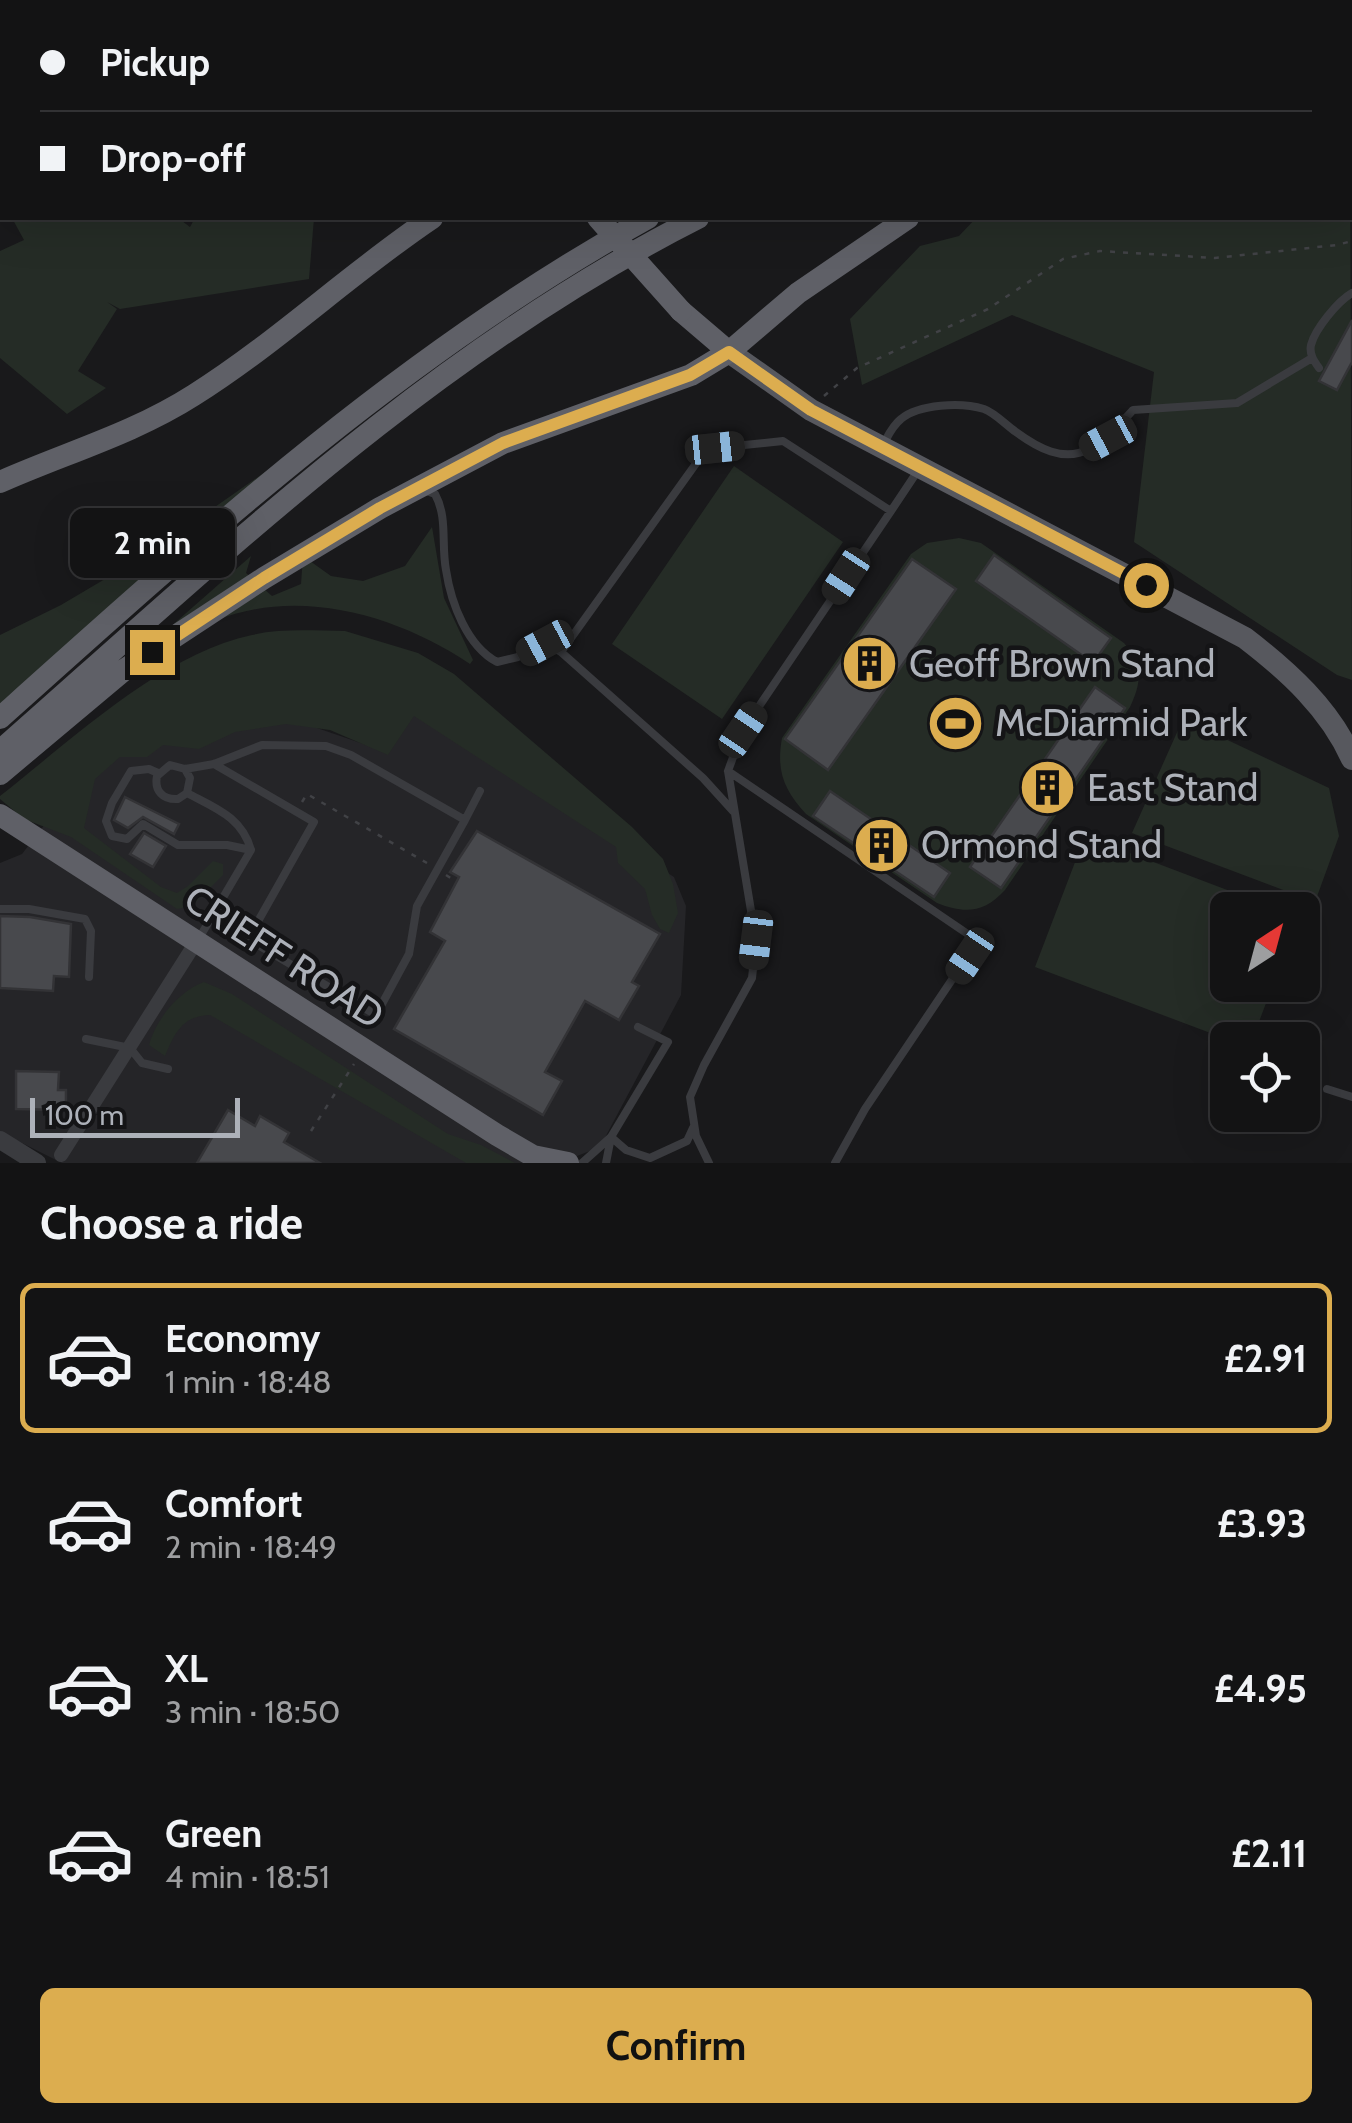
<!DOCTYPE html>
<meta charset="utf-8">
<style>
body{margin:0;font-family:Cabin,sans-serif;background:#202022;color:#f1f3f6;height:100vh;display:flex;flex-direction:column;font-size:38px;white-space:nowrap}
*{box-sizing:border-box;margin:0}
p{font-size:32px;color:#9d9ea0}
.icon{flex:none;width:55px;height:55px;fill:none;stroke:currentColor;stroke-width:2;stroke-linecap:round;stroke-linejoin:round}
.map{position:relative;height:1163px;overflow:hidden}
.side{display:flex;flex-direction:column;background:#131314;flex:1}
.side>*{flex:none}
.banner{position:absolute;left:0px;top:0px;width:1352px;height:220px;box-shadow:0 10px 40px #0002,0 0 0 2px #323234;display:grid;align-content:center;height:220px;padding:0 40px;background:#131314}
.needle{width:65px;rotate:36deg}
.tools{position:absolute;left:1210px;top:892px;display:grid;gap:20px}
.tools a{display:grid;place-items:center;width:110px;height:110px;border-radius:15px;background:#131314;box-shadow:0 10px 40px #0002,0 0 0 2px #323234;font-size:50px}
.scale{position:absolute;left:30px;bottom:25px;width:210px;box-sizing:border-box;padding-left:10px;border:5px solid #adb1b9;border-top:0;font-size:28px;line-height:35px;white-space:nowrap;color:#adb1b9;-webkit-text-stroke:8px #141416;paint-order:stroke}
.end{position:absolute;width:45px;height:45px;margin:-22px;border:12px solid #dcad4f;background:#111;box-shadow:0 0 0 5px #111}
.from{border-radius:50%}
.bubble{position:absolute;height:70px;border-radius:15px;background:#131314;box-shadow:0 10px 40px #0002,0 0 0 2px #323234;font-size:32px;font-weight:700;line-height:70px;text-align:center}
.car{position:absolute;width:30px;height:60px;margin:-30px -15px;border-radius:12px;box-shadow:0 0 8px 2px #0007;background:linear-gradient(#222 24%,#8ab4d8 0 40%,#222 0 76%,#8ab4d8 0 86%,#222 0)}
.banner b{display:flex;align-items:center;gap:35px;height:95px;font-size:38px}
.banner b+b{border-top:2px solid #323234}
.banner i{width:25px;height:25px;background:#f1f3f6}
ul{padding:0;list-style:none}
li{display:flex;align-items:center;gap:30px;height:150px;margin:0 20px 15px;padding:0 20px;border:5px solid transparent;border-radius:15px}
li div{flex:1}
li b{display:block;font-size:38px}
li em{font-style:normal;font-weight:700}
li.selected{border-color:#dcad4f}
li>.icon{width:90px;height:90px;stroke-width:1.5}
h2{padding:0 40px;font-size:45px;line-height:120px}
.cta{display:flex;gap:20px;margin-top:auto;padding:20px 40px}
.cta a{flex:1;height:115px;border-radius:15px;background:#dcad4f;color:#111;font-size:40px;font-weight:700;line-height:115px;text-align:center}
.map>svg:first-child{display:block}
.built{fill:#252528}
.green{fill:#252c26}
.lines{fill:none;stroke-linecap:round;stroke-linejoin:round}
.river{stroke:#343c42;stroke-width:25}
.building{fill:#48494d;stroke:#333336;stroke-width:2.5}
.path{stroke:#414246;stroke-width:2.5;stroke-dasharray:5 8;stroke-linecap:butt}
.service{stroke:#3a3b3f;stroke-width:8}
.minor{stroke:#3a3b3f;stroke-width:14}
.tertiary{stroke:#3a3b3f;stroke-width:18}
.secondary{stroke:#494a4f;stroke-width:20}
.primary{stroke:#57585e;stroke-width:22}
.trunk{stroke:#5f6067;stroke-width:22}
.trunk-bridge{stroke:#5f6067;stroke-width:22}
.route{stroke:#dcad4f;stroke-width:12}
.labels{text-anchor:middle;stroke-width:9;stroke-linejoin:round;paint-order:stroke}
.poi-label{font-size:38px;fill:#adb1b9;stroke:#141416;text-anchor:start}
.street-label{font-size:38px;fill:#adb1b9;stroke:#141416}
</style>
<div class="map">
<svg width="1352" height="1163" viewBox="0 0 1352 1163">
<rect width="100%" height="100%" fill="#19191b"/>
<path class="built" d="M412,709L674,877L686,906L681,995L600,1147L572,1158L568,1163H62L0,1132V863L22,854L78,781L103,757L285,717L384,751Z"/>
<path class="green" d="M1350,146L1352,680L1337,675L1134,542L1154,372L1012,315L862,385L850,319L920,246L959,236L976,218H1350Z
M12,218H178L190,227L195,218H314L309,279L120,309L107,302L117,309L78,371L106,388L67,414L0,358V251L24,240Z
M318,435L0,711V635L61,605L149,553Z
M734,466L843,542L722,719L612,644Z
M432,527L444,598L473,660L470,664C399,616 299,586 215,621C200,628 185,641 171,650C134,674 98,698 62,722L251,556L246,573L272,596L301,584L303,556L331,576L363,581L405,566Z
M959,538L981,543L1124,643C1143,665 1142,682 1130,707L1005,890C984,913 965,914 937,903L806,814C784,790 776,771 782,738L911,554L927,543Z
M345,631L418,653L454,674L632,827L663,859L673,884L678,913L669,933L660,929L652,915L645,889L618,863L616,847L414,716L388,755L330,730L286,724L235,732L199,749L163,745L147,757H120L95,779L84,828L161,887L177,893L188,886L213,861L223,864V875L192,906L177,909L71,837L24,819L0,799V796C73,739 160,655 252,635C282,628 315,631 345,631Z
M1183,719L1329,788L1339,836L1315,902L1132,833Z
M1085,836L1280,910H1228V985H1273L1252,1040H1229L1035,967Z
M204,982L232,994L448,1134L481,1145L515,1163H466L210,1015C182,1016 175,1033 165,1056L149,1045C156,1019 179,991 204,982Z"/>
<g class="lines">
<path class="river" d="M71,0L74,2
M582,2L588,0
M1350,97L1352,98"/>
</g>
<path class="building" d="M1352,320V362L1337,390L1319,381Z
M994,555L1111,638L1093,663L976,581Z
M912,559L956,589L828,770L785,739Z
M1095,687L1125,708L1001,888L970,867Z
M830,791L950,873L934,897L813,816Z
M125,797L179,824L174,834L143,817L128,828L114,820Z
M477,831L660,934L632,982L639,986L619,1020L585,1001L545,1072L562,1081L543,1115L394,1029L445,941L430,932L459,877L450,872Z
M144,833L166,846L153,867L130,854Z
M0,916L30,917L71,924L69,977L54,976L53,991L0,988Z
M16,1071L59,1072L58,1090H66V1110L16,1109Z
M228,1110L255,1126L260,1116L289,1133L284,1142L320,1163H197Z"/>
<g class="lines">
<path class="path" d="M94,0L97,2
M824,396L857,368L988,309L1063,259L1100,251L1215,258L1337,245L1352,241
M302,802L307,794L427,863
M446,875L452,879L455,875
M311,1131L354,1064"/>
<path class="service" d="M1319,368C1314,361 1309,354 1311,345C1315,329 1338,301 1352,293
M883,445C888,436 892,426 901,419C919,404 961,402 984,409C995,413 1006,425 1016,432C1069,471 1092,456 1133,410L1237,403L1312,358
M424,490L435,494C448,518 441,544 446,570C451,603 467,646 497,662L518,657L545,643L561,652
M891,511L919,469
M185,769L190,778L187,793L178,799C163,800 154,791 157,776L170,765L185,769L214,764L262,745L326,746L351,755L465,820L417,906L409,954L376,1015L248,939L314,822L214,764
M728,771L978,941L865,1109L835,1163
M158,773L149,769L131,771L112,803L106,821L112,836L127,839L143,824L178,845H227L251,850
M187,793C215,808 242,817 251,850L198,940
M465,820L480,791
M0,909H29L85,919L91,931L89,977
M86,1039L130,1048L142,1063L168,1069
M1327,1089L1352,1097
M611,1137L626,1150L650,1158L687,1141L693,1128
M582,1163L611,1137L668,1042L638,1027
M606,1163L611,1137
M709,1163L696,1136L690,1097L704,1065L752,978L756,941L728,771L743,730L891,511L783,441L715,448L700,458L561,652L703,778L733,811"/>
<path class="minor" d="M61,1155L196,942"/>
<path class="tertiary" d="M0,1140L37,1163"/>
<path class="secondary" d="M489,0L490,2"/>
<path class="primary" d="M729,352L811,410L1245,638C1288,671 1330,709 1352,759"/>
<path class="trunk" d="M1037,2L1052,0
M1173,2L1182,0
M1275,2L1285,0
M1350,30L1352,29
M681,311L729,352
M0,482C65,453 133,434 194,395C278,342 350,273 432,218
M0,718C205,534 406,352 648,218
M0,751C219,558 434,351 698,218
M0,774L124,670L264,578L380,508L503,443L691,375L729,352L798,293L908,218
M0,815L497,1135L533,1156L568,1163"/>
<path class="trunk-bridge" d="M598,218L681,311"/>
</g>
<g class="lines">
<path class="route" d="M152,652L264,578L380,508L503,443L690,375L729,352L811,410L1146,585"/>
</g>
<defs>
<symbol id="building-disc" viewBox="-11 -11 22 22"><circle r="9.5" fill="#dcad4f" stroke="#141416"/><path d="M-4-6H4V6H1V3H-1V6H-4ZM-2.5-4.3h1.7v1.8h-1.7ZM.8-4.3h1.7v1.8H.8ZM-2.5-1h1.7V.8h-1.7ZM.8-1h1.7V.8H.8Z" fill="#111"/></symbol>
<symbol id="stadium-disc" viewBox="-11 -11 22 22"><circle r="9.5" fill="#dcad4f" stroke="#141416"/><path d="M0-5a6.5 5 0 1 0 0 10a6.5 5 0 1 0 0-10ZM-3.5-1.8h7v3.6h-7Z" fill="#111"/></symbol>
</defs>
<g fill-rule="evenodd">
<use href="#building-disc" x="838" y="632" width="63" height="63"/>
<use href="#stadium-disc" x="924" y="692" width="63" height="63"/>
<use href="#building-disc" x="1016" y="756" width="63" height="63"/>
<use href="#building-disc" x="850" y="814" width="63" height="63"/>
</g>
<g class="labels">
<g class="poi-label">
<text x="909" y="677">Geoff Brown Stand</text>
<text x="995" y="736">McDiarmid Park</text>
<text x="1087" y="801">East Stand</text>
<text x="921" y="858">Ormond Stand</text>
</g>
<g class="street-label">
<text transform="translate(284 957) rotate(33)" y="13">CRIEFF ROAD</text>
</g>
</g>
</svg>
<div class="tools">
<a><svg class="needle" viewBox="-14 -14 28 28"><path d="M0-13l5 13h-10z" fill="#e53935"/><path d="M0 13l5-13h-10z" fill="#9d9ea0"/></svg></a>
<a><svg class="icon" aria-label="locate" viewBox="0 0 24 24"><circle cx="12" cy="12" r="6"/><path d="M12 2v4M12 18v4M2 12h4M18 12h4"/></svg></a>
</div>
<div class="scale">100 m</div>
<i class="end from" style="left:1146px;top:585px"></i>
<i class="end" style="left:152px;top:652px"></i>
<div class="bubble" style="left:70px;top:508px;width:165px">2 min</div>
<i class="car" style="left:1108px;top:438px;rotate:242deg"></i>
<i class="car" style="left:715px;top:448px;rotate:84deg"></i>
<i class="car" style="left:846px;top:576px;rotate:213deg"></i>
<i class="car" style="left:545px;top:643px;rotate:242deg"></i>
<i class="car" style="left:743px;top:730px;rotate:34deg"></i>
<i class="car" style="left:756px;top:940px;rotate:187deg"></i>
<i class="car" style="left:970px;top:956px;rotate:214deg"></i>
<div class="banner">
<b><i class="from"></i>Pickup</b>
<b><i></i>Drop-off</b>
</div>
</div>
<section class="side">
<h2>Choose a ride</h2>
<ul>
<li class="selected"><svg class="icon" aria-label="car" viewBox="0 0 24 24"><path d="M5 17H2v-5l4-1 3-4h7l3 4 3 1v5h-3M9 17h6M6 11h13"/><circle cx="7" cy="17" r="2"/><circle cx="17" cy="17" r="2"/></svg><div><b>Economy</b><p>1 min · 18:48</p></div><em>£2.91</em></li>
<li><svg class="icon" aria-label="car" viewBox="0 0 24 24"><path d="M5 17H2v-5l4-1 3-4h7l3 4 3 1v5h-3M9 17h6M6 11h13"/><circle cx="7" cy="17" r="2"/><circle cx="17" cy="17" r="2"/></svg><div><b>Comfort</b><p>2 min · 18:49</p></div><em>£3.93</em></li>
<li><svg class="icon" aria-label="car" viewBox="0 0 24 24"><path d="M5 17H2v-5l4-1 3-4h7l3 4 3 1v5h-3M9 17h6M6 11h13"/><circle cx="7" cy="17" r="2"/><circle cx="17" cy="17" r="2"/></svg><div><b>XL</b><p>3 min · 18:50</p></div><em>£4.95</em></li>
<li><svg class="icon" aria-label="car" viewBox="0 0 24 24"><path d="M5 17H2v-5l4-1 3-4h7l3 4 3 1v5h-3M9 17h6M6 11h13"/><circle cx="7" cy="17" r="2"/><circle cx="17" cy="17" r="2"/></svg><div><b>Green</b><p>4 min · 18:51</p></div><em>£2.11</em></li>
</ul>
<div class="cta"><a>Confirm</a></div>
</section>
